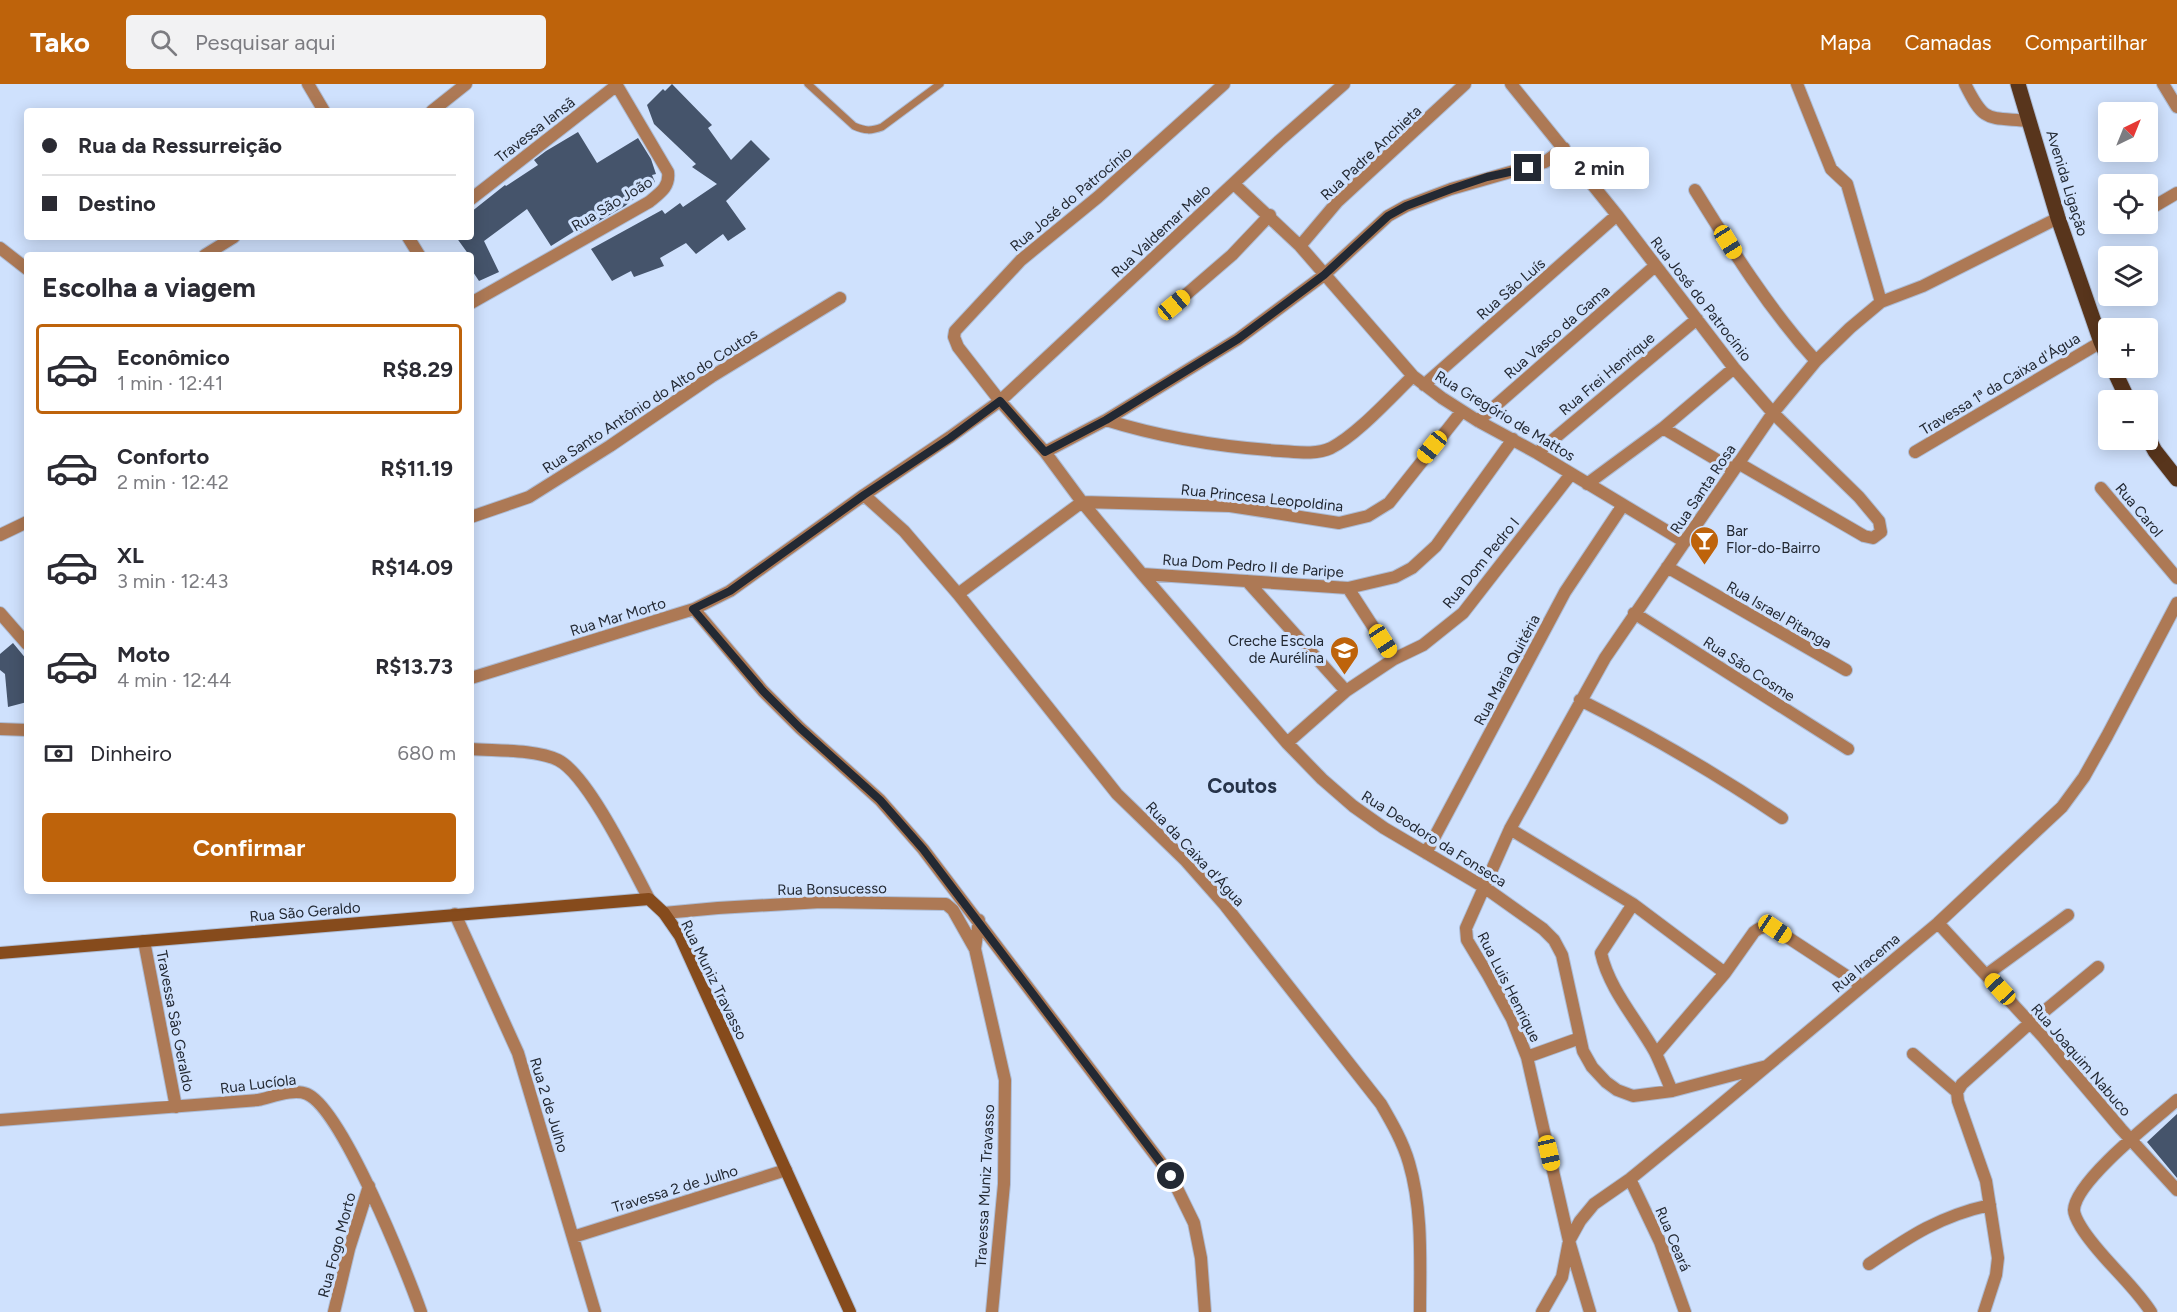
<!DOCTYPE html>
<html lang="pt">
<meta charset="utf-8">
<style>
body{margin:0;font-family:Figtree,sans-serif;background:#f2f2f3;color:#2b2b33;height:100vh;display:flex;flex-direction:column;font-size:22px;white-space:nowrap}
*{box-sizing:border-box;margin:0}
p{font-size:20px;color:#7c7c81}
.icon{flex:none;width:33px;height:33px;fill:none;stroke:currentColor;stroke-width:2;stroke-linecap:round;stroke-linejoin:round}
.map{position:relative;flex:1;overflow:hidden}
.details{position:absolute;left:24px;top:168px;width:450px;height:642px;display:flex;flex-direction:column;background:#fff;border-radius:6px;box-shadow:0 3px 15px #0003}
.details>*{flex:none}
.hud{position:absolute;left:24px;top:24px;width:450px;height:132px;border-radius:6px;box-shadow:0 3px 15px #0003;display:grid;align-content:center;height:132px;padding:0 18px;background:#fff}
.needle{width:39px;rotate:43deg}
.fabs{position:absolute;left:2098px;top:18px;display:grid;gap:12px}
.fabs a{display:grid;place-items:center;width:60px;height:60px;border-radius:6px;background:#fff;box-shadow:0 3px 15px #0003;font-size:30px}
.end{position:absolute;width:27px;height:27px;margin:-14px;border:8px solid #232933;background:#fff;box-shadow:0 0 0 3px #fff}
.from{border-radius:50%}
.bubble{position:absolute;height:42px;border-radius:6px;background:#fff;box-shadow:0 3px 15px #0003;font-size:20px;font-weight:700;line-height:42px;text-align:center}
.car{position:absolute;width:18px;height:36px;margin:-18px -9px;border-radius:8px;box-shadow:0 0 4px 2px #0007;background:linear-gradient(#f5c518 24%,#345 0 40%,#f5c518 0 76%,#345 0 86%,#f5c518 0)}
.hud b{display:flex;align-items:center;gap:21px;height:57px;font-size:22px}
.hud b+b{border-top:2px solid #e1e1e2}
.hud i{width:15px;height:15px;background:#2b2b33}
ul{padding:0;list-style:none}
li{display:flex;align-items:center;gap:18px;height:90px;margin:0 12px 9px;padding:0 6px;border:3px solid transparent;border-radius:6px}
li div{flex:1}
li b{display:block;font-size:22px}
li em{font-style:normal;font-weight:700}
li.active{border-color:#be630b}
li>.icon{width:54px;height:54px;stroke-width:1.5}
h2{padding:0 18px;font-size:27px;line-height:72px}
.pay{display:flex;align-items:center;gap:15px;height:66px;padding:0 18px;font-size:22px}
.pay p{margin-inline-start:auto}
.primary-button{display:flex;gap:12px;margin-top:auto;padding:12px 18px}
.primary-button a{flex:1;height:69px;border-radius:6px;background:#be630b;color:#fff;font-size:24px;font-weight:700;line-height:69px;text-align:center}
header{display:flex;align-items:center;gap:36px;box-sizing:border-box;height:84px;padding:0 30px;background:#be630b;color:#fff}
header strong{font-size:28px}
nav{display:flex;gap:33px;margin-inline-start:auto;font-size:21px}
.search{width:420px;height:54px;background:#f2f2f3;display:flex;align-items:center;gap:15px;box-sizing:border-box;padding:0 21px;border-radius:6px;color:#7c7c81;font-size:22px}
.map>svg:first-child{display:block}
.building{fill:#45546b}
.lines{fill:none;stroke-linecap:round;stroke-linejoin:round}
.lane-casing{stroke:#adbcd5;stroke-width:9}
.street-casing{stroke:#adbcd5;stroke-width:14}
.secondary-casing{stroke:#adbcd5;stroke-width:14}
.primary-casing{stroke:#adbcd5;stroke-width:17}
.lane{stroke:#ad7955;stroke-width:7}
.street{stroke:#ad7955;stroke-width:12}
.secondary{stroke:#864b1c;stroke-width:12}
.primary{stroke:#58351c;stroke-width:15}
.route{stroke:#232933;stroke-width:8}
.labels{text-anchor:middle;stroke-width:6;stroke-linejoin:round;paint-order:stroke}
.street-label{font-size:15px;fill:#232933;stroke:#cfe1fd}
.poi-label{font-size:15px;fill:#232933;stroke:#cfe1fd;text-anchor:start}
.district-label{font-size:21px;font-weight:bold;fill:#27344a;stroke:#cfe1fd}
</style>
<header>
<strong>Tako</strong>
<div class="search"><svg class="icon" aria-label="search" viewBox="0 0 24 24"><circle cx="10" cy="10" r="6"/><path d="M15 15l6 6"/></svg>Pesquisar aqui</div>
<nav><a>Mapa</a><a>Camadas</a><a>Compartilhar</a></nav>
</header>
<div class="map">
<svg width="2177" height="1228" viewBox="0 0 2177 1228">
<rect width="100%" height="100%" fill="#cfe1fd"/>
<path class="building" d="M672,0L712,41L708,44L731,76L751,56L770,75L726,117L746,145L728,157L723,150L696,170L686,159L660,174L664,182L634,193L631,187L612,197L591,165L662,126L665,130L680,119L683,123L717,100L692,83L696,80L654,40L647,21L663,5L665,7Z
M578,48L597,79L638,54L651,75L656,90L652,91L655,98L625,122L580,148L578,145L551,162L527,125L484,157L499,188L479,197L471,185V171H469L456,153H471V128L505,101L506,102L538,81L534,76L546,67Z
M13,559L27,576V618L8,623L5,590L0,586V570Z
M2177,1030V1094L2147,1058Z"/>
<g class="lines">
<defs>
<path id="lane" d="M808,0L854,42C865,47 871,47 882,43L940,0"/>
<path id="street" d="M308,0L324,27
M1224,0L1098,113L1021,176L955,247L954,253L958,263L1000,317L1045,368L1082,418L1142,490L1287,659L1322,695L1353,722L1384,744L1484,803L1543,845L1554,856L1562,871L1583,967L1592,983L1606,998L1617,1006L1633,1012L1672,1007L1767,982
M1511,0L1617,131L1734,284L1773,329L1859,413L1879,437L1881,448L1873,454L1864,452L1738,379
M1797,0L1831,85L1847,100L1881,218
M1965,0C1985,40 1987,33 2029,37
M2163,0L2177,23
M432,27L466,0
M1234,100L1300,162L1413,292L1442,314L1478,337L1537,369L1685,458
M1695,106C1732,166 1769,225 1816,277
M471,115L617,1
M2148,126L2177,109
M408,153L419,171
M1300,162L1338,117L1465,0
M0,164L27,185
M205,171L234,153
M471,219L649,118C660,109 670,103 668,88L616,0
M1174,221L1232,171L1270,131
M1424,301L1617,131
M1106,336C1163,354 1222,363 1281,367C1297,368 1316,371 1331,364C1357,351 1391,313 1413,292
M1478,337L1655,182
M1663,344L1734,386
M1045,368L1106,336L1238,255L1324,191L1388,132L1406,122L1451,105L1545,78L1564,64
M1915,368L2101,258
M1537,369L1697,235
M1587,400L1663,344L1734,284
M2101,404L2177,494
M864,411L904,447L958,510L1117,710L1186,777L1224,820L1381,1020C1392,1039 1403,1058 1409,1079C1423,1126 1420,1179 1420,1228
M471,433L529,413L610,362L711,293L840,214
M0,451L27,438
M1667,483L1846,586
M1142,490L1348,504L1395,493L1412,484L1436,462L1513,355
M1247,497L1346,607
M1348,504L1394,575
M958,510L1082,418L1230,422L1339,439L1368,432L1389,419L1462,327
M694,525L763,607L800,644L880,716L923,765L1171,1092L1194,1139L1201,1174L1205,1228
M0,529L27,560
M1634,529L1848,665
M471,594L694,525L730,507L864,411L950,353L1000,317L1279,57L1344,0
M1580,616C1650,651 1717,690 1782,734
M0,645L27,646
M1287,659L1346,607L1394,575L1423,561L1463,529L1571,390
M471,665C496,667 535,665 558,676C588,691 632,783 649,815
M1510,745L1633,820L1725,889
M1426,769L1565,508L1623,421
M1633,820L1601,869C1609,905 1637,936 1655,968C1661,980 1666,994 1672,1007
M664,829L718,824L821,818L946,820L953,826L975,865
M455,830L518,969L595,1228
M979,836L975,865L1005,996L1004,1100L992,1228
M1938,839L2044,954L2121,1045L2177,1106
M144,857L176,1023
M1986,891L2068,831
M1656,970L1725,889L1754,848C1761,842 1767,842 1775,845L1862,902
M1913,970L1957,1008
M1527,973L1580,954
M0,1036L258,1016C272,1013 294,1004 307,1010C342,1025 407,1188 421,1228
M1630,1095L1660,1158L1685,1228
M573,1153L786,1086
M1869,1180C1910,1152 1940,1132 1990,1121
M334,1228L349,1165L369,1102
M1542,1228L1562,1193L1569,1157L1580,1137L1594,1120L1630,1095L1706,1033L1938,839L2062,723L2084,693L2107,652L2177,519
M1590,1228L1569,1157L1527,973L1512,935L1488,891L1467,856L1466,844L1510,745L1605,574L1773,329L1816,277L1850,244L1881,218L1923,202L2058,134
M1984,1228L1996,1191L1998,1174L1986,1097L1958,1017L1957,1008L1962,1000L2030,939L2098,883
M2151,1228C2131,1197 2100,1174 2081,1143C2078,1138 2074,1131 2074,1126C2075,1097 2155,1035 2177,1016"/>
<path id="secondary" d="M0,869L649,815L664,829L680,852L850,1228"/>
<path id="primary" d="M2018,0L2058,134L2101,258L2109,276
M2113,284L2128,316
M2148,354L2155,367L2177,395"/>
</defs>
<use href="#lane" class="lane-casing"/>
<use href="#street" class="street-casing"/>
<use href="#secondary" class="secondary-casing"/>
<use href="#primary" class="primary-casing"/>
<use href="#lane" class="lane"/>
<use href="#street" class="street"/>
<use href="#secondary" class="secondary"/>
<use href="#primary" class="primary"/>
</g>
<g class="lines">
<path class="route" d="M1171,1092L923,765L880,716L800,644L763,607L693,525L730,507L864,411L950,354L1000,317L1045,368L1106,336L1238,255L1324,191L1388,132L1406,122L1451,105L1487,93L1528,84"/>
</g>
<defs>
<symbol id="bar-pin" viewBox="-11 -11 22 30"><path d="M0 17L-7.5 6A9.5 9.5 0 1 1 7.5 6Z" fill="#be630b" stroke="#cfe1fd"/><path d="M-6-5H6L.8 .8V4.5H3.5V6h-7V4.5H-.8V.8Z" fill="#fff"/></symbol>
<symbol id="school-pin" viewBox="-11 -11 22 30"><path d="M0 17L-7.5 6A9.5 9.5 0 1 1 7.5 6Z" fill="#be630b" stroke="#cfe1fd"/><path d="M0-5L7-2L0 1L-7-2ZM-4 1L0 2.5L4 1V4Q0 6-4 4Z" fill="#fff"/></symbol>
</defs>
<g fill-rule="evenodd">
<use href="#bar-pin" x="1688" y="440" width="33" height="45"/>
<use href="#school-pin" x="1328" y="550" width="33" height="45"/>
</g>
<g class="labels">
<g class="street-label">
<text transform="translate(535 46) rotate(-38)" y="5">Travessa Iansã</text>
<text transform="translate(1371 69) rotate(-43)" y="5">Rua Padre Anchieta</text>
<text transform="translate(2067 99) rotate(73)" y="5">Avenida Ligação</text>
<text transform="translate(1071 115) rotate(-40)" y="5">Rua José do Patrocínio</text>
<text transform="translate(612 120) rotate(-31)" y="5">Rua São João</text>
<text transform="translate(1161 147) rotate(-43)" y="5">Rua Valdemar Melo</text>
<text transform="translate(1511 205) rotate(-41)" y="5">Rua São Luís</text>
<text transform="translate(1701 215) rotate(52)" y="5">Rua José do Patrocínio</text>
<text transform="translate(1557 248) rotate(-41)" y="5">Rua Vasco da Gama</text>
<text transform="translate(1607 290) rotate(-40)" y="5">Rua Frei Henrique</text>
<text transform="translate(2000 300) rotate(-31)" y="5">Travessa 1ª da Caixa d'Água</text>
<text transform="translate(650 317) rotate(-33)" y="5">Rua Santo Antônio do Alto do Coutos</text>
<text transform="translate(1505 332) rotate(31)" y="5">Rua Gregório de Mattos</text>
<text transform="translate(1703 405) rotate(-56)" y="5">Rua Santa Rosa</text>
<text transform="translate(1262 414) rotate(6)" y="5">Rua Princesa Leopoldina</text>
<text transform="translate(2139 426) rotate(50)" y="5">Rua Carol</text>
<text transform="translate(1481 479) rotate(-51)" y="5">Rua Dom Pedro I</text>
<text transform="translate(1253 482) rotate(4)" y="5">Rua Dom Pedro II de Paripe</text>
<text transform="translate(1779 531) rotate(30)" y="5">Rua Israel Pitanga</text>
<text transform="translate(618 533) rotate(-17)" y="5">Rua Mar Morto</text>
<text transform="translate(1749 585) rotate(33)" y="5">Rua São Cosme</text>
<text transform="translate(1507 586) rotate(-62)" y="5">Rua Maria Quitéria</text>
<text transform="translate(1434 755) rotate(32)" y="5">Rua Deodoro da Fonseca</text>
<text transform="translate(1195 770) rotate(47)" y="5">Rua da Caixa d'Água</text>
<text transform="translate(832 805) rotate(-1)" y="5">Rua Bonsucesso</text>
<text transform="translate(305 828) rotate(-5)" y="5">Rua São Geraldo</text>
<text transform="translate(1866 879) rotate(-40)" y="5">Rua Iracema</text>
<text transform="translate(714 896) rotate(64)" y="5">Rua Muniz Travasso</text>
<text transform="translate(1509 903) rotate(63)" y="5">Rua Luis Henrique</text>
<text transform="translate(175 937) rotate(79)" y="5">Travessa Sâo Geraldo</text>
<text transform="translate(2081 976) rotate(49)" y="5">Rua Joaquim Nabuco</text>
<text transform="translate(258 1000) rotate(-7)" y="5">Rua Lucíola</text>
<text transform="translate(549 1021) rotate(73)" y="5">Rua 2 de Julho</text>
<text transform="translate(985 1102) rotate(-87)" y="5">Travessa Muniz Travasso</text>
<text transform="translate(675 1105) rotate(-17)" y="5">Travessa 2 de Julho</text>
<text transform="translate(1673 1155) rotate(67)" y="5">Rua Ceará</text>
<text transform="translate(337 1161) rotate(-75)" y="5">Rua Fogo Morto</text>
</g>
<g class="poi-label">
<text x="1726" y="452">Bar<tspan x="1726" dy="17">Flor-do-Bairro</tspan></text>
<text x="1324" y="562" text-anchor="end">Creche Escola<tspan x="1324" dy="17">de Aurélina</tspan></text>
</g>
<g class="district-label">
<text x="1242" y="709">Coutos</text>
</g>
</g>
</svg>
<div class="fabs">
<a><svg class="needle" viewBox="-14 -14 28 28"><path d="M0-13l5 13h-10z" fill="#e53935"/><path d="M0 13l5-13h-10z" fill="#7c7c81"/></svg></a>
<a><svg class="icon" aria-label="locate" viewBox="0 0 24 24"><circle cx="12" cy="12" r="6"/><path d="M12 2v4M12 18v4M2 12h4M18 12h4"/></svg></a>
<a><svg class="icon" aria-label="layers" viewBox="0 0 24 24"><path d="M12 4l9 5-9 5-9-5zM3 14l9 5 9-5"/></svg></a>
<a>+</a>
<a>−</a>
</div>
<i class="end from" style="left:1171px;top:1092px"></i>
<i class="end" style="left:1528px;top:84px"></i>
<div class="bubble" style="left:1550px;top:63px;width:99px">2 min</div>
<i class="car" style="left:1728px;top:158px;rotate:148deg"></i>
<i class="car" style="left:1174px;top:221px;rotate:50deg"></i>
<i class="car" style="left:1432px;top:363px;rotate:219deg"></i>
<i class="car" style="left:1383px;top:557px;rotate:147deg"></i>
<i class="car" style="left:1775px;top:845px;rotate:124deg"></i>
<i class="car" style="left:2000px;top:905px;rotate:317deg"></i>
<i class="car" style="left:1549px;top:1069px;rotate:167deg"></i>
<div class="hud">
<b><i class="from"></i>Rua da Ressurreição</b>
<b><i></i>Destino</b>
</div>
<section class="details">
<h2>Escolha a viagem</h2>
<ul>
<li class="active"><svg class="icon" aria-label="car" viewBox="0 0 24 24"><path d="M5 17H2v-5l4-1 3-4h7l3 4 3 1v5h-3M9 17h6M6 11h13"/><circle cx="7" cy="17" r="2"/><circle cx="17" cy="17" r="2"/></svg><div><b>Econômico</b><p>1 min · 12:41</p></div><em>R$8.29</em></li>
<li><svg class="icon" aria-label="car" viewBox="0 0 24 24"><path d="M5 17H2v-5l4-1 3-4h7l3 4 3 1v5h-3M9 17h6M6 11h13"/><circle cx="7" cy="17" r="2"/><circle cx="17" cy="17" r="2"/></svg><div><b>Conforto</b><p>2 min · 12:42</p></div><em>R$11.19</em></li>
<li><svg class="icon" aria-label="car" viewBox="0 0 24 24"><path d="M5 17H2v-5l4-1 3-4h7l3 4 3 1v5h-3M9 17h6M6 11h13"/><circle cx="7" cy="17" r="2"/><circle cx="17" cy="17" r="2"/></svg><div><b>XL</b><p>3 min · 12:43</p></div><em>R$14.09</em></li>
<li><svg class="icon" aria-label="car" viewBox="0 0 24 24"><path d="M5 17H2v-5l4-1 3-4h7l3 4 3 1v5h-3M9 17h6M6 11h13"/><circle cx="7" cy="17" r="2"/><circle cx="17" cy="17" r="2"/></svg><div><b>Moto</b><p>4 min · 12:44</p></div><em>R$13.73</em></li>
</ul>
<div class="pay"><svg class="icon" aria-label="cash" viewBox="0 0 24 24"><path d="M3 7h18v10H3z"/><circle cx="12" cy="12" r="2"/></svg>Dinheiro<p>680 m</p></div>
<div class="primary-button"><a>Confirmar</a></div>
</section>
</div>
